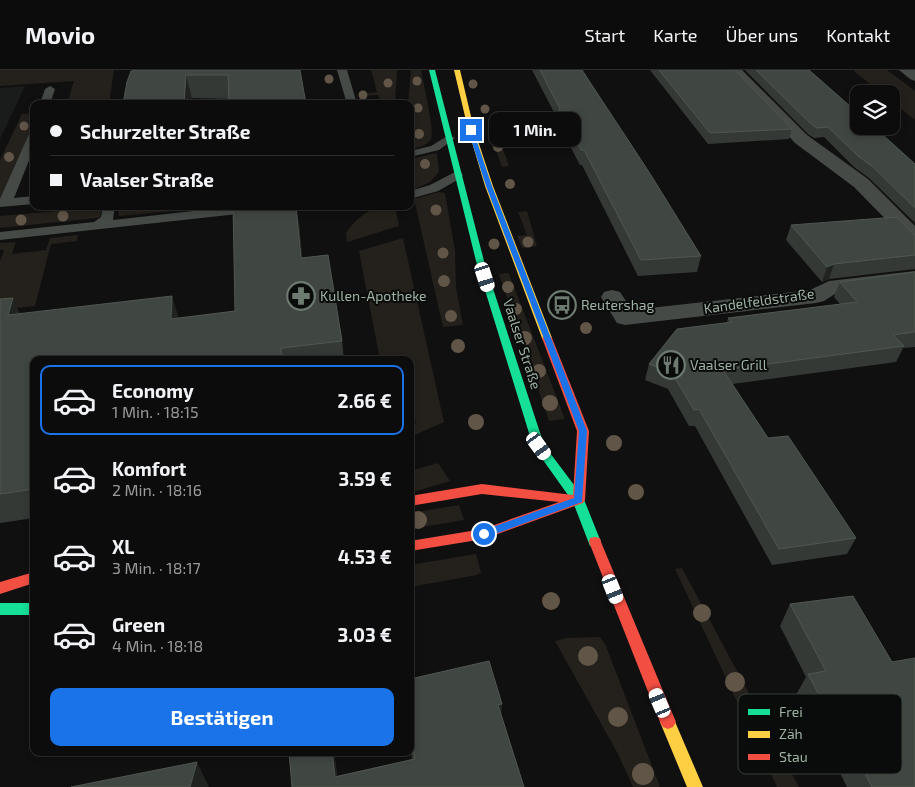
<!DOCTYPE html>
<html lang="de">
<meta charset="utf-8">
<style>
body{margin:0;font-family:"Exo 2",sans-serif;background:#1a1a1a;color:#f1f3f6;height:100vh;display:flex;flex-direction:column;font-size:19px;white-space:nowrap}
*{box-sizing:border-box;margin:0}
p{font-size:16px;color:#9a9b9d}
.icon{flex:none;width:28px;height:28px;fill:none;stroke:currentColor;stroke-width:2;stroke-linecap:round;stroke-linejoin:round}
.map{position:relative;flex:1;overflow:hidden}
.drawer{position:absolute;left:30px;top:286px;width:384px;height:400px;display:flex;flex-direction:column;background:#0c0c0c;border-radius:10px;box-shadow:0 2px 8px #0003,0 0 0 1px #2c2c2d}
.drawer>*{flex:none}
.top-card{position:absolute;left:30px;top:30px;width:384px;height:110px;border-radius:10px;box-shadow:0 2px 8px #0003,0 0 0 1px #2c2c2d;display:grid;align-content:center;height:110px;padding:0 20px;background:#0c0c0c}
.controls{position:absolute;left:850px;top:15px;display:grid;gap:10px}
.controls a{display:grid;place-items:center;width:50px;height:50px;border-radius:10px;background:#0c0c0c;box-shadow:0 2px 8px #0003,0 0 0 1px #2c2c2d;font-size:25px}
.end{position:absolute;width:22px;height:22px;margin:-11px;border:6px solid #1a73e8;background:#fff;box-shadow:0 0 0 2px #fff}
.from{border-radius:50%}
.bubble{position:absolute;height:35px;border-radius:10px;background:#0c0c0c;box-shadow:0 2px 8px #0003,0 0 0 1px #2c2c2d;font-size:16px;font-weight:700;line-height:35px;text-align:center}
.car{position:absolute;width:15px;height:30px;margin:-15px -8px;border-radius:6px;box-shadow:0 0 4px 1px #0007;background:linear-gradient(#fff 24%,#345 0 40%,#fff 0 76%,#345 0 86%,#fff 0)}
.top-card b{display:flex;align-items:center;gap:18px;height:48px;font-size:19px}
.top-card b+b{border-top:1px solid #2c2c2d}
.top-card i{width:12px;height:12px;background:#f1f3f6}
ul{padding:9px 0 0;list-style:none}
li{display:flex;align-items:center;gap:15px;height:70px;margin:0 10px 8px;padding:0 10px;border:2px solid transparent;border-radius:10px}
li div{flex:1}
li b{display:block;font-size:19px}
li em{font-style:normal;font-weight:700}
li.on{border-color:#1a73e8}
li>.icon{width:45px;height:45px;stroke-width:1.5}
.primary-button{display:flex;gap:10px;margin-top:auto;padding:10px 20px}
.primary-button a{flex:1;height:58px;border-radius:10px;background:#1a73e8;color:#fff;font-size:20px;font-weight:700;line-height:58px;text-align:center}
header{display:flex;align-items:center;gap:30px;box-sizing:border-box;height:70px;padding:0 25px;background:#0c0c0c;border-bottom:1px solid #2c2c2d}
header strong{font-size:24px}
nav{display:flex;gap:28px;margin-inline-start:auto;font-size:18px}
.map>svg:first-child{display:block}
.built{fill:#1a1c1b}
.green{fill:#24201b}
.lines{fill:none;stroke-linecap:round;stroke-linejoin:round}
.lane{fill:#454a46;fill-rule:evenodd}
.street{fill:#454a46;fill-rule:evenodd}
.fast{fill:#16e098;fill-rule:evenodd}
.slow{fill:#ffcf43;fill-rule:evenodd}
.jam{fill:#f24e42;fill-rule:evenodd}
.tree{fill:#605547}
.wall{fill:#353935}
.shaded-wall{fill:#212321}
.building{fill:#404641;stroke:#4f5750}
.route{fill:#1a73e8}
.labels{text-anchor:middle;stroke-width:4;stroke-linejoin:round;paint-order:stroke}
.poi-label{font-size:14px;fill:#9fb3a3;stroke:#0a0c0b;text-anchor:start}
.street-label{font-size:14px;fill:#9fb3a3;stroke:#0a0c0b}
.key{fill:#0a0c0b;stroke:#373e39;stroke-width:1}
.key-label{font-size:14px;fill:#9fb3a3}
</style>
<header>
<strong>Movio</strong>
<nav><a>Start</a><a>Karte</a><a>Über uns</a><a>Kontakt</a></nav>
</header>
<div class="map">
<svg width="915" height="717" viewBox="0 0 915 717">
<rect width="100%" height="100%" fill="#101010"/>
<path class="built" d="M25,16L0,69V18Z"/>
<path class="green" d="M0,0H114L109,34H67L74,11L0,16Z
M371,0H397L395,34H382L378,25L362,26L361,24L377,22Z
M411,0H421C423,12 435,61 431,69C427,76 417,78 410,79V34H408Z
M855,0H887L915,21V50L891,31V24H882L854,1Z
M34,43V53L0,130V90L22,44Z
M495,57L509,96L502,97L488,59Z
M437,83L439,102L430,112L413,120L410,89Z
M439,122L445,123L455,181L456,217L463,255L443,257L414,129Z
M119,136H198L196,139L120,146L118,145Z
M384,136H395L399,156L347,172L346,163C356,148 367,140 384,136Z
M102,137L100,147L98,148L0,158V146Z
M527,141L537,176L522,178L517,166L527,165L518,142Z
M78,165L77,171L51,174L35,236L0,240V191L4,180H0V173L16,172L12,184L46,180L50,168Z
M403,168L444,352L410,367V354L416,353L413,336H410V290H380L359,181Z
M508,203L509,204L565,349L549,351L499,204Z
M438,393L450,411L410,423V401Z
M459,435L464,450L410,459V443Z
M476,484L481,502L477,505L410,517V495Z
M682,498L799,717H777L675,499Z
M600,567L606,576L660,717H633L618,684L555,571L566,568Z"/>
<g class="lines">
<path class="lane" d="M337,0H347L357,34H347Z
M50,16L55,19L50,34H40L45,19Z
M34,61V78L14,128L34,126V134L0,137V129L29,64Z
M449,65L455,68L439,80L410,87V81L431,76Z
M457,101L461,102L463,105L461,108L438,121L410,129V121L430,115Z
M103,136H115L113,150L238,136H281L275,140L0,170V162L94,152L101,147Z
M318,136H343C338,142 323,142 318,136Z"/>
<path class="street" d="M727,0H742L807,65L868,109L915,156V174L908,172L854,117L795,73Z
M899,0H915V11L910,9Z
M915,201V215L835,224L824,231L816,233L625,255L617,253L601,227L604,222L612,220L620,222L632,240L810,220L829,211Z"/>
<path class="fast" d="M429,0H435L484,191L544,375L583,427L601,472L600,476L595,477L590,476L573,432L533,376L476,191Z
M0,533H34V545H0Z"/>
<path class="slow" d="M454,0H460L474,59L493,116L552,268L551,270H543L542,268L485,116L468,59Z
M668,645L673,647L703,717H687L660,652L663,647Z"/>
<path class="jam" d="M547,265L552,268L589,361L585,430L583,433L484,469L410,481V471L483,459L559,432L482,424L410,436V426L482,414L573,425L577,361L542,268Z
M595,467L600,468L601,472L676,652L673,657L668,659L663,657L660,652L589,472L590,468Z
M34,502V513L0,524V512Z"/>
</g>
<g class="tree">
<circle cx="329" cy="9" r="4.5"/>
<circle cx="417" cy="11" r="4.5"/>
<circle cx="388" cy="13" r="4.5"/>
<circle cx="473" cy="14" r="4.5"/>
<circle cx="363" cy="25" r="4.5"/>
<circle cx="418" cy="38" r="4.5"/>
<circle cx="485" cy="39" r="4.5"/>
<circle cx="24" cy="56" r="4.5"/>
<circle cx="419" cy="64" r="5"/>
<circle cx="498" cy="77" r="5"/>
<circle cx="9" cy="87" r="5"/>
<circle cx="425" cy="94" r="5"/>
<circle cx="510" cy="114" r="5"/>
<circle cx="436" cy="140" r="5.5"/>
<circle cx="63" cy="146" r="5.5"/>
<circle cx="21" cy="150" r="5.5"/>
<circle cx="528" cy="172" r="5.5"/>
<circle cx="494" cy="174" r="5.5"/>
<circle cx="443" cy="183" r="5.5"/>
<circle cx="444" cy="211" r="6"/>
<circle cx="508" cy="217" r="6"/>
<circle cx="516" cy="239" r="6"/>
<circle cx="451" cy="246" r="6"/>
<circle cx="586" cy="258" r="6"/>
<circle cx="525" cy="268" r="7"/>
<circle cx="458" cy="276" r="7"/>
<circle cx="539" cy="301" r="7"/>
<circle cx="550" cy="333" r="8"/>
<circle cx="476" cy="352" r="8"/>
<circle cx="614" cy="373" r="8"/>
<circle cx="636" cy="422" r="8"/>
<circle cx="418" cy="450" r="9"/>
<circle cx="551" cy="531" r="9"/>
<circle cx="702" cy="543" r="9"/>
<circle cx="588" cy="586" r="10"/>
<circle cx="735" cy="612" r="10"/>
<circle cx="618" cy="647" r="10"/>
<circle cx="643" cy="704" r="11"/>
</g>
<path class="wall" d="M300,0L229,29L192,28V34H123L131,1Z
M532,0H582L701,186L697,202L638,206L582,95H580L558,53V50Z
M650,0H735L792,59L789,69L708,74Z
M745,0H809L915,94V153L869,108L854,97L824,67L814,68L808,64Z
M299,154L302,188L342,271L344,290H34V448L0,453V229L20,244L178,248L235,241Z
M791,155L915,166V199L829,209L822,212L786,170Z
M915,202V277L903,278L896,292L732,314L768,368L856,468L847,484L772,495L695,356H689L668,319L645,310L649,294L727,253L728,248L840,234L834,227L840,212Z
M790,534L915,717H847L820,662H814L796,625L806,607L780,556Z
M410,609L502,634L501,644L524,717H292L289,682H334L337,706L412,689L410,678Z"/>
<path class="shaded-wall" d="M186,5L192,28V34H184Z
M296,136L299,154L305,213L301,188Z
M834,194L829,209L822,212L827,197Z
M172,226L180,252L171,249Z
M13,228L24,253L8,245Z
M502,634L500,656L498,635Z
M332,682H334L339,717L335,707Z
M197,692L209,717H190Z"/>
<path class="building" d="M138,0H300L306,34H229L228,5H186L184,34H123L127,12L131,1Z
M540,0H582L649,102L701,186L641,190L584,80H581L559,39H560Z
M659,0H735L792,59L710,63Z
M756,0H809L859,44V56H873L915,94V138L873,97L858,86L828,57L817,58L811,54Z
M233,136H296L301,188L328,185L342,271L281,278L282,290H34V419L0,424V229L13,228L8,245L172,226L171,249L235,241Z
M897,147L915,166V185L834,194L827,197L791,155Z
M915,202V262L893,265L904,276L723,300L768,368L788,366L856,468L779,479L699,339L694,340L672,303L649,294L677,259L732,252L728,248L857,232L840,212Z
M853,526L892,592L915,588V717H872L833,642H828L808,604L826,601L790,534Z
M489,591L502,634L498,635L524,717H292L289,682H332L335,707L415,689L410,665V609Z
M197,692L190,717H71Z"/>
<path class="route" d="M471,58L473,60L492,116L587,361L582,432L484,468L481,466V461L574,428L579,361L486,116L468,60Z"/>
<defs>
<symbol id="pharmacy-ring" viewBox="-11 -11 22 22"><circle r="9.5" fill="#0a0c0b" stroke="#6d7a70" stroke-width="1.5"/><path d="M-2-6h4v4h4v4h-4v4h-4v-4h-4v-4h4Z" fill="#6d7a70"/></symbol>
<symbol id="bus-ring" viewBox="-11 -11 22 22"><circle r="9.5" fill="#0a0c0b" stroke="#6d7a70" stroke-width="1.5"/><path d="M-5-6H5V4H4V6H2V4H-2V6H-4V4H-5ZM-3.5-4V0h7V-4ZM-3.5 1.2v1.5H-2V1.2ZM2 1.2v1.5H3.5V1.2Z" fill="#6d7a70"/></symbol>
<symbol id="restaurant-ring" viewBox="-11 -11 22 22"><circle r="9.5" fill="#0a0c0b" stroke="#6d7a70" stroke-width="1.5"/><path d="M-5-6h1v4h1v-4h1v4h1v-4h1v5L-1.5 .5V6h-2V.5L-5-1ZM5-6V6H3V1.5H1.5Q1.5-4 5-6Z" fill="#6d7a70"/></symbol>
</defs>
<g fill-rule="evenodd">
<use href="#pharmacy-ring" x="285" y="210" width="32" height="32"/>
<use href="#bus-ring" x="546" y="219" width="32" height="32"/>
<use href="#restaurant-ring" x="655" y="279" width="32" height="32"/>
</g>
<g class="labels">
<g class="poi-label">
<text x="320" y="231">Kullen-Apotheke</text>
<text x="581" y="240">Reutershag</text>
<text x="690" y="300">Vaalser Grill</text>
</g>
<g class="street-label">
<text transform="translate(759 231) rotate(-8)" y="5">Kandelfeldstraße</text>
<text transform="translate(522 274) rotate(72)" y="5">Vaalser Straße</text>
</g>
</g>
<rect x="738" y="624" width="164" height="80" rx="8" class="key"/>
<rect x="748" y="639" width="22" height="6" fill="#16e098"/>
<rect x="748" y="661" width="22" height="7" fill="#ffcf43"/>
<rect x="748" y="684" width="22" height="6" fill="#f24e42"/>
<g class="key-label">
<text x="779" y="647">Frei</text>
<text x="779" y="669">Zäh</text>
<text x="779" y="692">Stau</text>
</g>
</svg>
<div class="controls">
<a><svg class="icon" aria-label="layers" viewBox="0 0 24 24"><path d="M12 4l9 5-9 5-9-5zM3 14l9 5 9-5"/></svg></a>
</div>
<i class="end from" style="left:484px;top:464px"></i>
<i class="end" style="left:471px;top:60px"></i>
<div class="bubble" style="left:489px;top:42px;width:92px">1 Min.</div>
<i class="car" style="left:485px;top:207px;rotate:162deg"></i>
<i class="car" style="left:539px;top:376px;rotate:144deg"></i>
<i class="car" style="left:613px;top:519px;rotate:158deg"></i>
<i class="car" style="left:660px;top:633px;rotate:337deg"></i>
<div class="top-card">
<b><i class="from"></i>Schurzelter Straße</b>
<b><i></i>Vaalser Straße</b>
</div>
<section class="drawer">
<ul>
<li class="on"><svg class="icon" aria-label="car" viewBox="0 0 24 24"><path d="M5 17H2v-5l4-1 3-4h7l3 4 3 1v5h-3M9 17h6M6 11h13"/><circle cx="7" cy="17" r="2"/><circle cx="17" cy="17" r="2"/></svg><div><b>Economy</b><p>1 Min. · 18:15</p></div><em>2.66 €</em></li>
<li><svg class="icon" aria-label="car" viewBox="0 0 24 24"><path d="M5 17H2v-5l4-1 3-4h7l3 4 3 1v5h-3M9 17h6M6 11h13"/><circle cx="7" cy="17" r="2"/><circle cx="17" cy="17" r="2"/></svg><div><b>Komfort</b><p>2 Min. · 18:16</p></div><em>3.59 €</em></li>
<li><svg class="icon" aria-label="car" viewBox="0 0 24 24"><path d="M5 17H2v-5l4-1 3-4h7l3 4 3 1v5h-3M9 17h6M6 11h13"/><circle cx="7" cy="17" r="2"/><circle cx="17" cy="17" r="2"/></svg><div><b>XL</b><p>3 Min. · 18:17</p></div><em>4.53 €</em></li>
<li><svg class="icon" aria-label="car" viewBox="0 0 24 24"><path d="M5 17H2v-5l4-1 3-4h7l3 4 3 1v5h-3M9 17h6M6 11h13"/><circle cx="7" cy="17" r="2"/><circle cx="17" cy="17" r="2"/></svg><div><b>Green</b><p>4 Min. · 18:18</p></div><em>3.03 €</em></li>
</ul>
<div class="primary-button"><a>Bestätigen</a></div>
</section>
</div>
